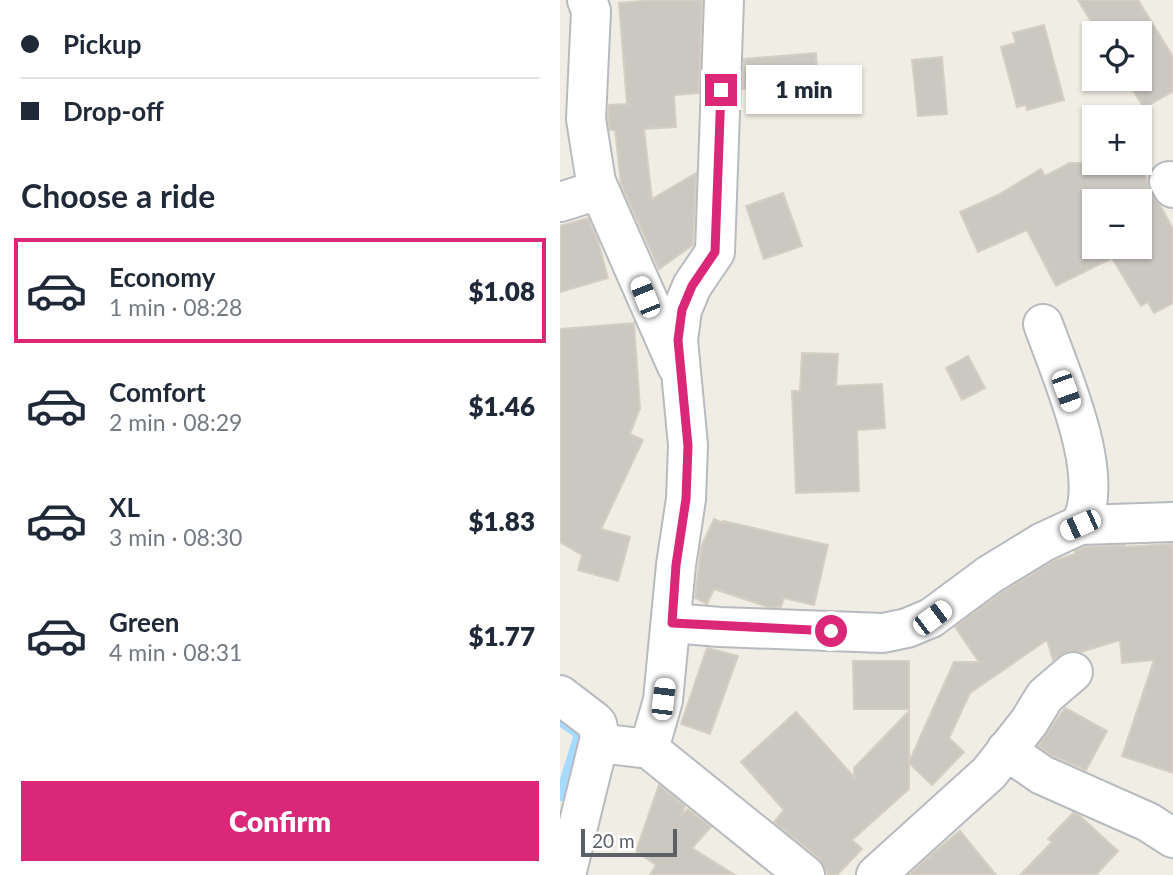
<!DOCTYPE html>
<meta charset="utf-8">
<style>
body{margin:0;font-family:Lato,sans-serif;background:#f6f6f7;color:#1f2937;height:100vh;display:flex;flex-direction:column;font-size:26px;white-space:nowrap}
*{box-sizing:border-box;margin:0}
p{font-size:23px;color:#747a83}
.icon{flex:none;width:38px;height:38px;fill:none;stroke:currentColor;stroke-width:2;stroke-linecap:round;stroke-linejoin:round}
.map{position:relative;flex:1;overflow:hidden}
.sheet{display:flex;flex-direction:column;background:#fff;width:560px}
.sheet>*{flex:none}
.banner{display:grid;align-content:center;height:154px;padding:0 21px;background:#fff}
.fabs{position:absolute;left:522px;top:21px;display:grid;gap:14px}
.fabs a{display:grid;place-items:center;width:70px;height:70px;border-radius:0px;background:#fff;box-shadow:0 2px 5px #0004;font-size:35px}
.scale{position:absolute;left:21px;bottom:18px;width:96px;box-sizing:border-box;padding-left:7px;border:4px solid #5c6166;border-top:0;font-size:19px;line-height:24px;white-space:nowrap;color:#5c6166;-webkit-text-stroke:5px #fff;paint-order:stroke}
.end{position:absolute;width:32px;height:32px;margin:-16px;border:9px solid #db2777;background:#fff;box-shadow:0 0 0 4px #fff}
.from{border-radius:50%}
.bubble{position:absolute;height:49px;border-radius:0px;background:#fff;box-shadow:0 2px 5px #0004;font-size:23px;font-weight:800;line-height:49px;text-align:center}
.car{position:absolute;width:21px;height:42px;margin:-21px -10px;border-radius:9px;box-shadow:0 0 5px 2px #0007;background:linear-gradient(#fff 24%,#345 0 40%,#fff 0 76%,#345 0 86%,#fff 0)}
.banner b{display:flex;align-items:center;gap:24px;height:66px;font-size:26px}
.banner b+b{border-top:2px solid #e0e1e3}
.banner i{width:18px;height:18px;background:#1f2937}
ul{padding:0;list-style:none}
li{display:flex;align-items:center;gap:21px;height:105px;margin:0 14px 10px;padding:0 7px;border:4px solid transparent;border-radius:0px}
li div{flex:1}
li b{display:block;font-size:26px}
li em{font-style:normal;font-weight:800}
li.on{border-color:#db2777}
li>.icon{width:63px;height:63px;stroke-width:1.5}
h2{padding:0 21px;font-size:32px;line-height:84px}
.action{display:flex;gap:14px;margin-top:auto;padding:14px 21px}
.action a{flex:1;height:80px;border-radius:0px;background:#db2777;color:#fff;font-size:28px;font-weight:800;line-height:80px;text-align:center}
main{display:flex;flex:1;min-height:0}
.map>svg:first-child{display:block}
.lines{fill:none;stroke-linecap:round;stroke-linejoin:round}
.stream{stroke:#a6daff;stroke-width:10}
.building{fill:#cbc8c2;stroke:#d5cfc3;stroke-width:2;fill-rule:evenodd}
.minor-casing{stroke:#b7bbbf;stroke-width:42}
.minor{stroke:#fff;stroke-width:38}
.route{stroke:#db2777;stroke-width:9}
</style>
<main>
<section class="sheet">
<div class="banner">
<b><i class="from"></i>Pickup</b>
<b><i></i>Drop-off</b>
</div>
<h2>Choose a ride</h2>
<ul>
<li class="on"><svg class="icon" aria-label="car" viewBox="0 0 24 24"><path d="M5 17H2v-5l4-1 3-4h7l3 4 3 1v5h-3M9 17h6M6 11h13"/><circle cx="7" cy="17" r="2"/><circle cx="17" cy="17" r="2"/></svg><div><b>Economy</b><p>1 min · 08:28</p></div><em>$1.08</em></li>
<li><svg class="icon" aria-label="car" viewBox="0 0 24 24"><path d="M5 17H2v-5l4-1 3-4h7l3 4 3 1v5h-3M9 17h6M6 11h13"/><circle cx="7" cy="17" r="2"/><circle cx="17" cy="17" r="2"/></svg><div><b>Comfort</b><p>2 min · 08:29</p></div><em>$1.46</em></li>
<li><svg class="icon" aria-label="car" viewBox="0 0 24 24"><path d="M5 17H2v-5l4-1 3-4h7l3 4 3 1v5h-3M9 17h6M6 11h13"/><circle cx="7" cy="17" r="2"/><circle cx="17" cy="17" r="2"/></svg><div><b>XL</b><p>3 min · 08:30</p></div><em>$1.83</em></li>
<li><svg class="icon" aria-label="car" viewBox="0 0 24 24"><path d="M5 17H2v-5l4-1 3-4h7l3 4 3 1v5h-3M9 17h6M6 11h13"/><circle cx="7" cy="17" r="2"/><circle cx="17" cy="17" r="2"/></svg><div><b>Green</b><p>4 min · 08:31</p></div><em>$1.77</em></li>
</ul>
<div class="action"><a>Confirm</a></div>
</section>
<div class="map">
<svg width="613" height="875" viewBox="0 0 613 875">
<rect width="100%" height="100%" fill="#f0ede5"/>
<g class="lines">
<path class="stream" d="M0,721L19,734L0,796"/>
</g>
<path class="building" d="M94,0H142L139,93L114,95L116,127L84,129L92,199L136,173L133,245L99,269L61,184L55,130H50L48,118L49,105L67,104L59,3Z
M518,0H578L613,57V91L584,108L566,79H579V33H538Z
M484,25L504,100L467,110L466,105L457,107L441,47L456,43L453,33Z
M256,53L259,101L191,106L189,89H183L184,59Z
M382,57L387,114L358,116L352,60Z
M510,163H578L587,180L590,192L600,205L613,229V303L594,313L588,302L581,306L552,258L496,286L467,230L418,252L400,212L438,195L481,169L485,176ZM534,201H579V247H534Z
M223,193L242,246L204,259L186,206Z
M28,218L38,241L48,278L0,292V226Z
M74,323L80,408L70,434L83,440L41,529L70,537L58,581L18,570L22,555L0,542V329Z
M242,353L278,354L276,386L322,384L325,428L297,430L299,491L236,493L232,391H240Z
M408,356L425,388L402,400L386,368Z
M154,519L163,523V521L268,545L254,605L224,598L221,607H208L154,589L147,604L135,598L141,547Z
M613,544V773L562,756L594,660L562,663L560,640L521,652L508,651L493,660L487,640L410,693L389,738L404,752L372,785L349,763V789L292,840L302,849L277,875H268L259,858L214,822L224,810L181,762L236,712L294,777V768L349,711V762L394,662H419L395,627L441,593L493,561L515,554V551L525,547L564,545V547Z
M147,648L178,656L150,734L121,724Z
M293,661H349V709H294Z
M505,708L547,731L526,770L493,756L478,746Z
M99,785L125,806L121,815L128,809L151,827L132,848L175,875H90L96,865L76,851Z
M513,813L520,816L558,851L536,875H460L492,842L488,839Z
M400,831L436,875H349L373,853Z"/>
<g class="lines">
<defs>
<path id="minor" d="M609,181L613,188
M36,182L117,366
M0,202L32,192L36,182L26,119L31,11L27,0
M520,525L613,522
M112,623L160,627L323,633L347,628L371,618L429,575L483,542L520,525C548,477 500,372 483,324
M0,695L34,721L37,724L40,737L6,875
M39,743L89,749L245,875
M89,749L103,700L116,565L126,499L128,445L118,340L122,310L132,286L155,252L164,0
M446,750L482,775L588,822L613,838
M316,875L429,773L469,722L485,696L513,672"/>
</defs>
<use href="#minor" class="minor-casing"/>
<use href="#minor" class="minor"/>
</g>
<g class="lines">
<path class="route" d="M161,90L155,252L132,286L122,310L118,340L128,446L126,499L116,565L112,623L271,631"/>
</g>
</svg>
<div class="fabs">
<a><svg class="icon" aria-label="locate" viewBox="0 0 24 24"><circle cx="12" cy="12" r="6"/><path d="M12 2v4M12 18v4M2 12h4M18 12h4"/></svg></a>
<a>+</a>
<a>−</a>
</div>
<div class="scale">20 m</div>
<i class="end from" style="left:271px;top:631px"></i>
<i class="end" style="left:161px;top:90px"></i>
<div class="bubble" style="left:186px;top:65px;width:116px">1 min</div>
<i class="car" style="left:85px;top:297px;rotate:338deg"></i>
<i class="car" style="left:506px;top:391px;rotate:160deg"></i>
<i class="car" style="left:520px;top:525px;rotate:246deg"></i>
<i class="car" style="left:372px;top:618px;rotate:53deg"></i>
<i class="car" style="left:103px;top:699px;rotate:7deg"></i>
</div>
</main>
